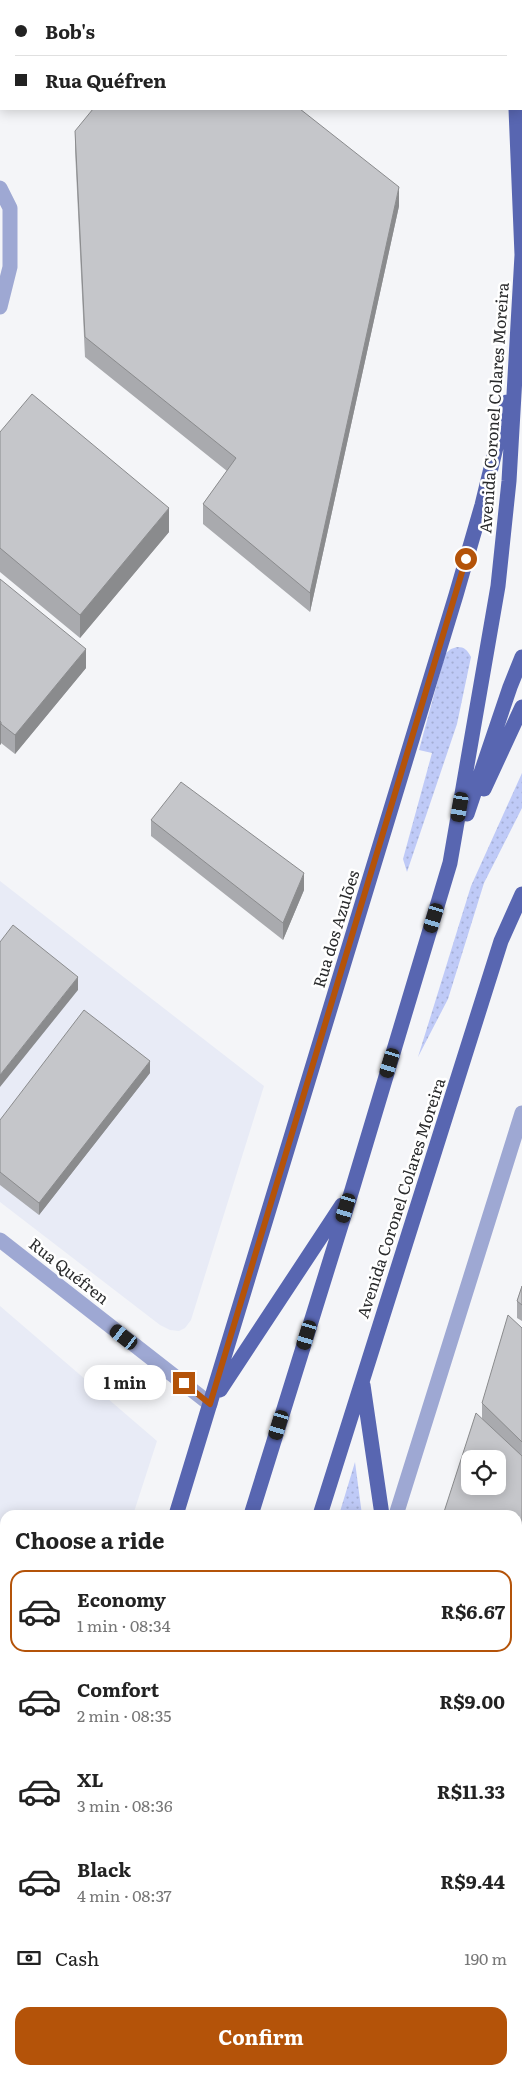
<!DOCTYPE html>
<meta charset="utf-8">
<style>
body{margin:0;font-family:Literata,serif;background:#f2f2f2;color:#222;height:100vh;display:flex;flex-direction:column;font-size:19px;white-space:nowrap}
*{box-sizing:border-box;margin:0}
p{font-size:16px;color:#767676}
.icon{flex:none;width:28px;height:28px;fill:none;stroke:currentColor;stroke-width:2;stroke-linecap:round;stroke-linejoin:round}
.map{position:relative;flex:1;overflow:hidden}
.details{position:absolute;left:0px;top:1510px;width:522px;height:565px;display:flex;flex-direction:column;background:#fff;border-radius:15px 15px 0 0;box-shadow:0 2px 12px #0003}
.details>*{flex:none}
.hud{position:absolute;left:0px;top:0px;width:522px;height:110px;box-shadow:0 2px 12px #0003;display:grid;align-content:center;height:110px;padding:0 15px;background:#fff}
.buttons{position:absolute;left:461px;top:1450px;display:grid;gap:10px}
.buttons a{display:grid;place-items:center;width:45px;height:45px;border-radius:10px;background:#fff;box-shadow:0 2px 12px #0003;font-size:25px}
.end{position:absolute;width:22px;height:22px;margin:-11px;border:6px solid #b45309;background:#fff;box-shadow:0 0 0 2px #fff}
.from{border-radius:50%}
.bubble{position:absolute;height:35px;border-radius:15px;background:#fff;box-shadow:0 2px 12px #0003;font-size:16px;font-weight:700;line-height:35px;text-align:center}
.car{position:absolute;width:15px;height:30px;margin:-15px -8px;border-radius:6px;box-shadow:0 0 4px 1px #0007;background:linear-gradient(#222 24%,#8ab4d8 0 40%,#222 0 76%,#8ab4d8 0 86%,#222 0)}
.hud b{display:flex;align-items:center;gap:18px;height:48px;font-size:19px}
.hud b+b{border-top:1px solid #e0e0e0}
.hud i{width:12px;height:12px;background:#222}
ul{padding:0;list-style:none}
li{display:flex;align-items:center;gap:15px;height:82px;margin:0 10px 8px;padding:0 5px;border:2px solid transparent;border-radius:15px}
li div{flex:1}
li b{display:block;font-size:19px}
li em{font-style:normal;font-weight:700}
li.on{border-color:#b45309}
li>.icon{width:45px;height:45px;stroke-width:1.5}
h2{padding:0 15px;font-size:22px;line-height:60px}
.pay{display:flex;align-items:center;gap:12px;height:55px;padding:0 15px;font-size:19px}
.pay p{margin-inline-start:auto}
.primary-button{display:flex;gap:10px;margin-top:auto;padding:10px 15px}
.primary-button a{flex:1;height:58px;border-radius:15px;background:#b45309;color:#fff;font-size:20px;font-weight:700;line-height:58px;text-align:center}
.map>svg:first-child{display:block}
.built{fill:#e8ebf6}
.grass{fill:url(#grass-dots)}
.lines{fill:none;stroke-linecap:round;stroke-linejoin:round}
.minor{stroke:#9ea8d3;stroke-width:15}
.major{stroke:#5866b1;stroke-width:15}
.wall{fill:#a9aaae}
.shaded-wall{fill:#8a8b8d}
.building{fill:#c5c6ca;stroke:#8a8b8d;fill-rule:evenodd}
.route{stroke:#b45309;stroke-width:6}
.labels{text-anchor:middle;stroke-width:5;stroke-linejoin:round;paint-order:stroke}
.street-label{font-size:16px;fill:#2a2b2c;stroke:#fff}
</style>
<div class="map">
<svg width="522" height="2075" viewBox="0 0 522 2075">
<defs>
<pattern id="grass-dots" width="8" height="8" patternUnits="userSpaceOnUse" patternTransform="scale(1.25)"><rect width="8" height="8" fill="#bfcaf7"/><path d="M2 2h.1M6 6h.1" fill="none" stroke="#a4aed4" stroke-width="1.8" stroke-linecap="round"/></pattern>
</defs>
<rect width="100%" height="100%" fill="#f4f5f8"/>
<path class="built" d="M0,881L264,1086L191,1320L185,1328L179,1331L170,1330L160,1325L0,1202Z
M0,1306L157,1441L133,1515H5V1908L0,1923Z"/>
<path class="grass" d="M457,647C465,647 467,650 471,657L457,724L407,872L403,859L432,753L419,750L445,654L451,649Z
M522,773V808L484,883L448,999L418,1057L471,886Z
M355,1462L362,1515H339Z"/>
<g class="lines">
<path class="minor" d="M0,188L10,208V267L0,307
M0,1240L210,1404
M396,1515L522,1113
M518,1654L522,1658
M0,1975L5,1959
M159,2070L162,2075
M221,2075L222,2070"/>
<path class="major" d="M507,0V1
M521,10L522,13
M484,789L522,707
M467,814L510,687L522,657
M363,1385L382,1515
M220,1390L342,1205
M176,1515L456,595L482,505L507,402
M251,1515L352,1190L450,863L498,586L509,481L522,255L516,109
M320,1515L501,941L522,894
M518,1727L522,1731
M518,1777L522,1781
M3,2075L5,2067
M76,2075L78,2070
M147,2075L149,2070"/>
</g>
<path class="wall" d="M75,131L399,206L310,612L203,524V504L227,471L85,357L75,150Z
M0,432L169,532L80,638L0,572Z
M0,579L86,668L15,754L1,743L0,745Z
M151,820L304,890L283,940L151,836Z
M150,1073L39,1215L0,1185V1120Z
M522,1286V1321L517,1318V1301Z
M522,1328V1635L518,1631V1515L482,1418V1403Z"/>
<path class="shaded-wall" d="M399,187V206L310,612V593Z
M169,508V532L80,638V615Z
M86,649V668L15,754V735Z
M1,722V744L0,745V723Z
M304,873V890L283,940V923Z
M78,977V990L0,1087V1075Z
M150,1061V1073L39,1215V1203Z"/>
<path class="building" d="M93,109H300L399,187L310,593L203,504L236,458L85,337L75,131Z
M32,394L169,508L80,615L0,548V432Z
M0,579L86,649L15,735L1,724V722L0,721Z
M181,782L304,873L283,923L151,820Z
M13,925L78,977L0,1075V942Z
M84,1010L150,1061L39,1203L0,1172V1120Z
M522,1286V1305L517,1301Z
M508,1315L522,1328V1442L482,1403Z
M476,1413L522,1456V1616L518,1612V1515H443ZM470,1459H498V1486H470Z
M518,1951L522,1952V2075H277L279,2070H518Z"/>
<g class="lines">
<path class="route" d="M184,1383L210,1404L466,559"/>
</g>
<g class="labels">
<g class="street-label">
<text transform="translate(494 408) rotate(-86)" y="6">Avenida Coronel Colares Moreira</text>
<text transform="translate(336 929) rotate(-73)" y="6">Rua dos Azulões</text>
<text transform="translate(401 1198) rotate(-72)" y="6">Avenida Coronel Colares Moreira</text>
<text transform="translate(69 1271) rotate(38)" y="6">Rua Quéfren</text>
</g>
</g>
</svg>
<div class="buttons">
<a><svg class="icon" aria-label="locate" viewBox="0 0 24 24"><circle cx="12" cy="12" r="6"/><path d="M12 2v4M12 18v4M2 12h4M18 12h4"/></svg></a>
</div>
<i class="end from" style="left:466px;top:559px"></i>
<i class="end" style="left:184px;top:1383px"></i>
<div class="bubble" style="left:84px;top:1365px;width:82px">1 min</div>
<i class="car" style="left:460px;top:807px;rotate:190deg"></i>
<i class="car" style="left:434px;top:918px;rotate:197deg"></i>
<i class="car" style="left:390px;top:1063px;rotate:197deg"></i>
<i class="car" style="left:346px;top:1208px;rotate:197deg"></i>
<i class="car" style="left:307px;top:1335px;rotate:197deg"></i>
<i class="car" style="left:124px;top:1337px;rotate:308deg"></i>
<i class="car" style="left:279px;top:1425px;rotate:197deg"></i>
<div class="hud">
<b><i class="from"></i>Bob's</b>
<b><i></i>Rua Quéfren</b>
</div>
<section class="details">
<h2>Choose a ride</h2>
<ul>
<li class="on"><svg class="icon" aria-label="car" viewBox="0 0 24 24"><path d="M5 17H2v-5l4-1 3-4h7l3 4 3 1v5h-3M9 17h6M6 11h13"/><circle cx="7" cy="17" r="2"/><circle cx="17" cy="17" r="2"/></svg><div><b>Economy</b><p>1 min · 08:34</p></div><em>R$6.67</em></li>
<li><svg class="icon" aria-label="car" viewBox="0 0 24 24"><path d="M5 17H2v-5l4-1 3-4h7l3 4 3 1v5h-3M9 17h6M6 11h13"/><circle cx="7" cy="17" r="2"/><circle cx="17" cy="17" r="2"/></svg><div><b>Comfort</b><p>2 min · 08:35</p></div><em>R$9.00</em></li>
<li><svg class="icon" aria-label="car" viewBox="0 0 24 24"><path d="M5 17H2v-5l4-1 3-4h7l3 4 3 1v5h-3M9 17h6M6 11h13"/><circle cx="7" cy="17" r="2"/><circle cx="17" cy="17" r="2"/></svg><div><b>XL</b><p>3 min · 08:36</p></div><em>R$11.33</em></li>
<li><svg class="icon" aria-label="car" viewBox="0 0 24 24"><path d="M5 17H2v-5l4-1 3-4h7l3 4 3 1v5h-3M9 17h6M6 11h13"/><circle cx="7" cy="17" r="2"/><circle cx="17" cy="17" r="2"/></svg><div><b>Black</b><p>4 min · 08:37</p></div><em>R$9.44</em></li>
</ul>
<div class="pay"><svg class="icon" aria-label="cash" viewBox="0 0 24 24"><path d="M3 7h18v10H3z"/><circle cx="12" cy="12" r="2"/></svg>Cash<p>190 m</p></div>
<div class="primary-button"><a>Confirm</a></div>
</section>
</div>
